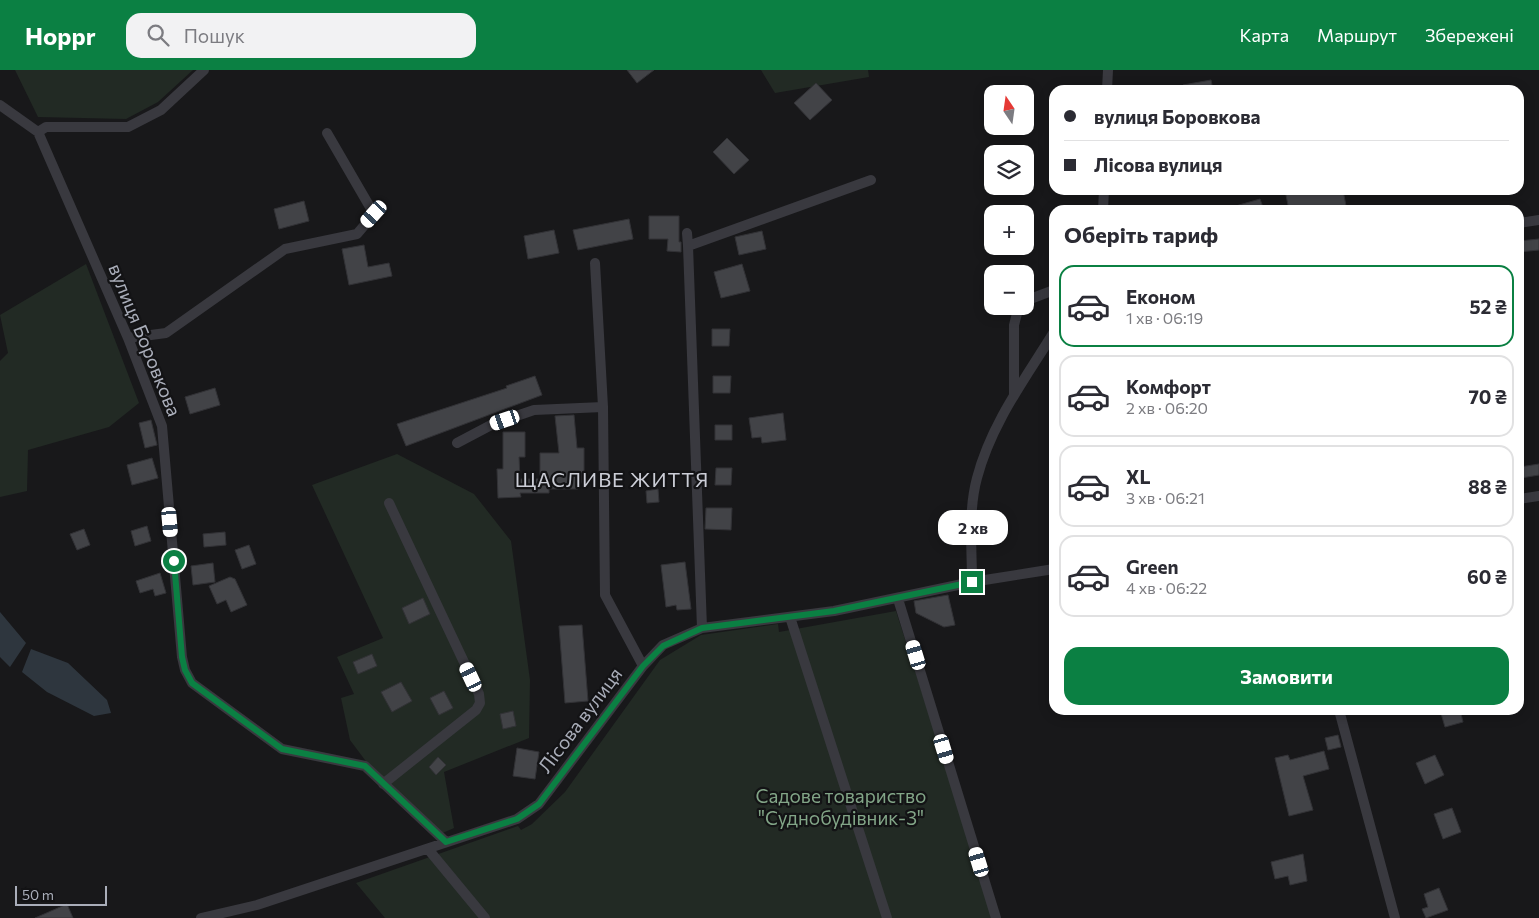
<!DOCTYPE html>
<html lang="uk">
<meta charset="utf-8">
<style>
body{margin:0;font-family:Commissioner,sans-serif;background:#f2f2f3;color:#2b2b33;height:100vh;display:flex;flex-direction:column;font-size:19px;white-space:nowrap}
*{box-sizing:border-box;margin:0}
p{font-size:16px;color:#7c7c81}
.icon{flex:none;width:28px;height:28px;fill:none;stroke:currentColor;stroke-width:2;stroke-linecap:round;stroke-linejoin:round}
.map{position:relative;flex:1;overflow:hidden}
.panel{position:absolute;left:1049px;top:135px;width:475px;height:510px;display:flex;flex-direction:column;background:#fff;border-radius:15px;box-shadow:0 2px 12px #0003}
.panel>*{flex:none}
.banner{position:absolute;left:1049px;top:15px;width:475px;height:110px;border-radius:15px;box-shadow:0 2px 12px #0003;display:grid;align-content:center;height:110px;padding:0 15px;background:#fff}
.needle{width:32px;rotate:347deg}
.fabs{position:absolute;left:984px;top:15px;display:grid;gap:10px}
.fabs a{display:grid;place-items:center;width:50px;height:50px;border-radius:10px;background:#fff;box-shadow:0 2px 12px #0003;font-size:25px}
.scale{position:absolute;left:15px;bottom:12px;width:92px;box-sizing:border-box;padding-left:5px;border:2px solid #aaaeba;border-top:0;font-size:14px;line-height:18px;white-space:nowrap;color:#aaaeba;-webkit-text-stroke:4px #131315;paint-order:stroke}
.end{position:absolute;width:22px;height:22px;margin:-11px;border:6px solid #0b8043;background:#fff;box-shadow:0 0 0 2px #fff}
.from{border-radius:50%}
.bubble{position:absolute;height:35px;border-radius:15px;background:#fff;box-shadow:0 2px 12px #0003;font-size:16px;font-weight:700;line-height:35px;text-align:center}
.car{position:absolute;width:15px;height:30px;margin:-15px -8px;border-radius:6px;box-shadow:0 0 4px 1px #0007;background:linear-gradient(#fff 24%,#345 0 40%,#fff 0 76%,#345 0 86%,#fff 0)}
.banner b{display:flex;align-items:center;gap:18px;height:48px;font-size:19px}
.banner b+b{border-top:1px solid #e1e1e2}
.banner i{width:12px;height:12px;background:#2b2b33}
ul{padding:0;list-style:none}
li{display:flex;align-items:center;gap:15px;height:82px;margin:0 10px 8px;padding:0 5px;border:2px solid #e1e1e2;border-radius:15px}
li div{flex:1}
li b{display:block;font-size:19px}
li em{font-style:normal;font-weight:700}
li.selected{border-color:#0b8043}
li>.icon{width:45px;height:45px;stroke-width:1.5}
h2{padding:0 15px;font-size:22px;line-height:60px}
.cta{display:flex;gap:10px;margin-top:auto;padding:10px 15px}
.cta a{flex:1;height:58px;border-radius:15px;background:#0b8043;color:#fff;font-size:20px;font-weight:700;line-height:58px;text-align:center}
header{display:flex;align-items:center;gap:30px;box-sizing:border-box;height:70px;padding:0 25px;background:#0b8043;color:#fff}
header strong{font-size:24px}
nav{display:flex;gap:28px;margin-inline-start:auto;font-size:18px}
.search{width:350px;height:45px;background:#f2f2f3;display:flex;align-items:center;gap:12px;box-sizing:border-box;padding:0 18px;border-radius:15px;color:#7c7c81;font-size:19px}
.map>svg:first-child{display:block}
.green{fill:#222a24}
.water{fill:#2e363e}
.building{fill:#424347;stroke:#323236}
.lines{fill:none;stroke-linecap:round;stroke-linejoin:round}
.minor{stroke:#39393f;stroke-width:10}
.route{stroke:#0b8043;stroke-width:6}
.labels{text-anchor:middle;stroke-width:4.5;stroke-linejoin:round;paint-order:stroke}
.street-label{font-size:19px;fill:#aaaeba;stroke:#131315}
.park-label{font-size:19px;fill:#82a587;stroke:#131315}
.neighbourhood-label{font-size:20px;letter-spacing:1px;fill:#cbcdd6;stroke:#131315}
</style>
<header>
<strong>Hoppr</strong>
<div class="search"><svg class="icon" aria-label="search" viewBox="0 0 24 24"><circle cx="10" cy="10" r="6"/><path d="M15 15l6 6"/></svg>Пошук</div>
<nav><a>Карта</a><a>Маршрут</a><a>Збережені</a></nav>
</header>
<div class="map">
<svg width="1539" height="848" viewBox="0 0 1539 848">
<rect width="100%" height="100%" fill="#18181a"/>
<path class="green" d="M15,0H193L158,32L126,49L38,47Z
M761,0H868L869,7L775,23Z
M86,194L139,333L109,357L28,380L27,421L0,427V291L8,283L0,245Z
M397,384L474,424L511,471L530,610L529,668L444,702L454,758L438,765L383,714L350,670L341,628L354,624L337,587L383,568L312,415Z
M896,541L994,848H385L356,813L518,756L521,760L532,754L565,722L660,590L701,565L778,554L779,562Z"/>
<path class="water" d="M0,542L26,573L10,597L0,587Z
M31,579L68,593L107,630L111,643L94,646L47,622L22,602Z"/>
<path class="building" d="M627,0H654L637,13Z
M1211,10L1213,20H1184L1183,15Z
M816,13L832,30L810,50L794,33Z
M727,68L749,90L734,104L713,82Z
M1285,120H1343L1346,136L1327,140H1289Z
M1260,129L1264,140H1232V137Z
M304,131L309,151L279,159L274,139Z
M649,146H679V172H681V182L667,181L668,169H649Z
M629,149L633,169L578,180L573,160Z
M554,160L559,183L528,189L524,166Z
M762,161L766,179L739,185L735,167Z
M1539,169V180L1519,182V171Z
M364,175L368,197L389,193L392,206L349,215L342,179Z
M742,194L750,221L721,228L714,202Z
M712,259H730L729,276H712Z
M535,306L542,325L406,376L397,354L507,318L506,316Z
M713,306H731L730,323H713Z
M215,318L220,335L190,344L185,327Z
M783,343L786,370L762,373L761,367L752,368L749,348Z
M574,345L577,378H584V413H578V419H549V423H520L521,427L498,428L497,399H503V362H525V387H519L520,409H540V383H559L555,346Z
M151,350L157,375L145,378L139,353Z
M715,355H732V370H715Z
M152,388L158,408L132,415L127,395Z
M1539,394V405L1521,408L1520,397Z
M716,398H732L731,415H715Z
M658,419L659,432L647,433L646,421Z
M706,438H732L731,460L705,459Z
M147,456L151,471L135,476L131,461Z
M84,459L90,475L77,480L70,464Z
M225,462L226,475L204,477L203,464Z
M249,475L256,494L242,499L235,480Z
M685,492L691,539L677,540L676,535L666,537L661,495Z
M213,493L215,512L193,515L191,496Z
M160,503L166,523L155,526L153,519L140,523L136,511Z
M230,507L235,509L247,535L231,542L226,530L217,534L209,516Z
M948,525L955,555L944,557L916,543L914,531Z
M423,528L430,544L409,554L402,538Z
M582,555L588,631L565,633L559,556Z
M372,584L377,596L358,604L353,592Z
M401,612L412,631L392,642L381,622Z
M444,621L453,638L439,645L430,628Z
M1440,640H1460L1463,652L1445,657Z
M513,641L516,656L503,659L500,644Z
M1338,665L1341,677L1328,680L1325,668Z
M517,678L539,682L535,709L513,706Z
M1324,681L1329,699L1303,706L1313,740L1289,746L1275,688L1288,685L1290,690Z
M1435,685L1444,705L1425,714L1416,693Z
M438,687L446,695L436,705L429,697Z
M1452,738L1461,762L1443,769L1434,744Z
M1303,784L1307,811L1290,815L1288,806L1275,809L1271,792Z
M1439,818L1448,840L1426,848L1422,839L1428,837L1424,824Z
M67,834L73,848H35Z"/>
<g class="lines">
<path class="minor" d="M1107,20L1108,0
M0,35L38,62
M38,62L128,268L162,356L182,587L185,600L192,613L282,679L365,696L446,772
M38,62L46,57H128L161,40L204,0
M1103,140L1104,120
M1519,153L1539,150
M687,163L688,176
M595,193L603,337
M1025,231L1054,220
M128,268L166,263L285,179L357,164L374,144L327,63
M1014,324V255L1019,236
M457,373L493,354L534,340L603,337L605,525L643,596
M1519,429L1539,426
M972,512C972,479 968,441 977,408C991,354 1025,309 1054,262
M898,529L996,848
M790,547L887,848
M702,558L688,176L871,110
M1339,640L1395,848
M383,714L476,640L480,633L479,624L389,433
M428,779L485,848
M201,848L257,835L517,749L539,734L643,596L663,575L702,558L834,541L972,512L1054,499"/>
</g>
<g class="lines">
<path class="route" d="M174,491L182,587L185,600L192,613L282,679L365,696L446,772L517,749L539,734L643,596L663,576L702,558L834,541L972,512"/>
</g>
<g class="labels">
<g class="street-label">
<text transform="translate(145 270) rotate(68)" y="7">вулиця Боровкова</text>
<text transform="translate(580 650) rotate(-53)" y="7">Лісова вулиця</text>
</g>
<g class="park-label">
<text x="841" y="733">Садове товариство<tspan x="841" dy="22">"Суднобудівник-3"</tspan></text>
</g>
<g class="neighbourhood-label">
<text x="612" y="417">ЩАСЛИВЕ ЖИТТЯ</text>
</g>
</g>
</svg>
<div class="fabs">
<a><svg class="needle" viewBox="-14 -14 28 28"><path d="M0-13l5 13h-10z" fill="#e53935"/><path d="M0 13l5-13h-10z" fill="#7c7c81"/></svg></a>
<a><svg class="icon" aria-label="layers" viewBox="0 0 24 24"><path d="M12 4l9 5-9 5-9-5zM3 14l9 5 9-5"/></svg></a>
<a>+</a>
<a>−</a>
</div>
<div class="scale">50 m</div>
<i class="end from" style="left:174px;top:491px"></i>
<i class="end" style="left:972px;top:512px"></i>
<div class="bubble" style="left:938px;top:440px;width:70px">2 хв</div>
<i class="car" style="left:374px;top:144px;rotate:222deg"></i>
<i class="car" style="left:505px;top:350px;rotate:251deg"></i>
<i class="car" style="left:170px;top:452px;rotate:175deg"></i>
<i class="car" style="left:916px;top:585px;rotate:343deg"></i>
<i class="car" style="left:471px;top:607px;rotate:335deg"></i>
<i class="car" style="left:944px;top:679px;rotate:163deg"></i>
<i class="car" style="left:979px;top:792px;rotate:343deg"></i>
<div class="banner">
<b><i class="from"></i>вулиця Боровкова</b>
<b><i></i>Лісова вулиця</b>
</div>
<section class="panel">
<h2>Оберіть тариф</h2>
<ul>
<li class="selected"><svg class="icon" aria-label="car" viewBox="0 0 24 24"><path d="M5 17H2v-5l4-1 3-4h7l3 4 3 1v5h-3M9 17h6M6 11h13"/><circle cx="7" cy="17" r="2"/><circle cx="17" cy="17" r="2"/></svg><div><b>Економ</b><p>1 хв · 06:19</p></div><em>52 ₴</em></li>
<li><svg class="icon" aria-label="car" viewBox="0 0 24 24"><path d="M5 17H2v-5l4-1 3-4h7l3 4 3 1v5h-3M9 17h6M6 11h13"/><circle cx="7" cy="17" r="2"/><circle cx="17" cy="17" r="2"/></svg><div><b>Комфорт</b><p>2 хв · 06:20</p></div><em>70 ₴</em></li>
<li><svg class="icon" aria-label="car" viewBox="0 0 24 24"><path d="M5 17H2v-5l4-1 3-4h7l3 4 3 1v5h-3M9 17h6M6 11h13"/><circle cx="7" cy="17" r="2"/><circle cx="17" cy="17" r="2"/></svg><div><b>XL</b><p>3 хв · 06:21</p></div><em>88 ₴</em></li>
<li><svg class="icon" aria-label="car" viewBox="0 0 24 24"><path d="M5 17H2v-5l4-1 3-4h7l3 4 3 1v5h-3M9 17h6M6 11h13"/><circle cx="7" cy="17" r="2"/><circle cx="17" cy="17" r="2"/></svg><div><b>Green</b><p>4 хв · 06:22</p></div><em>60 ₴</em></li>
</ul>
<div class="cta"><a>Замовити</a></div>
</section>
</div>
